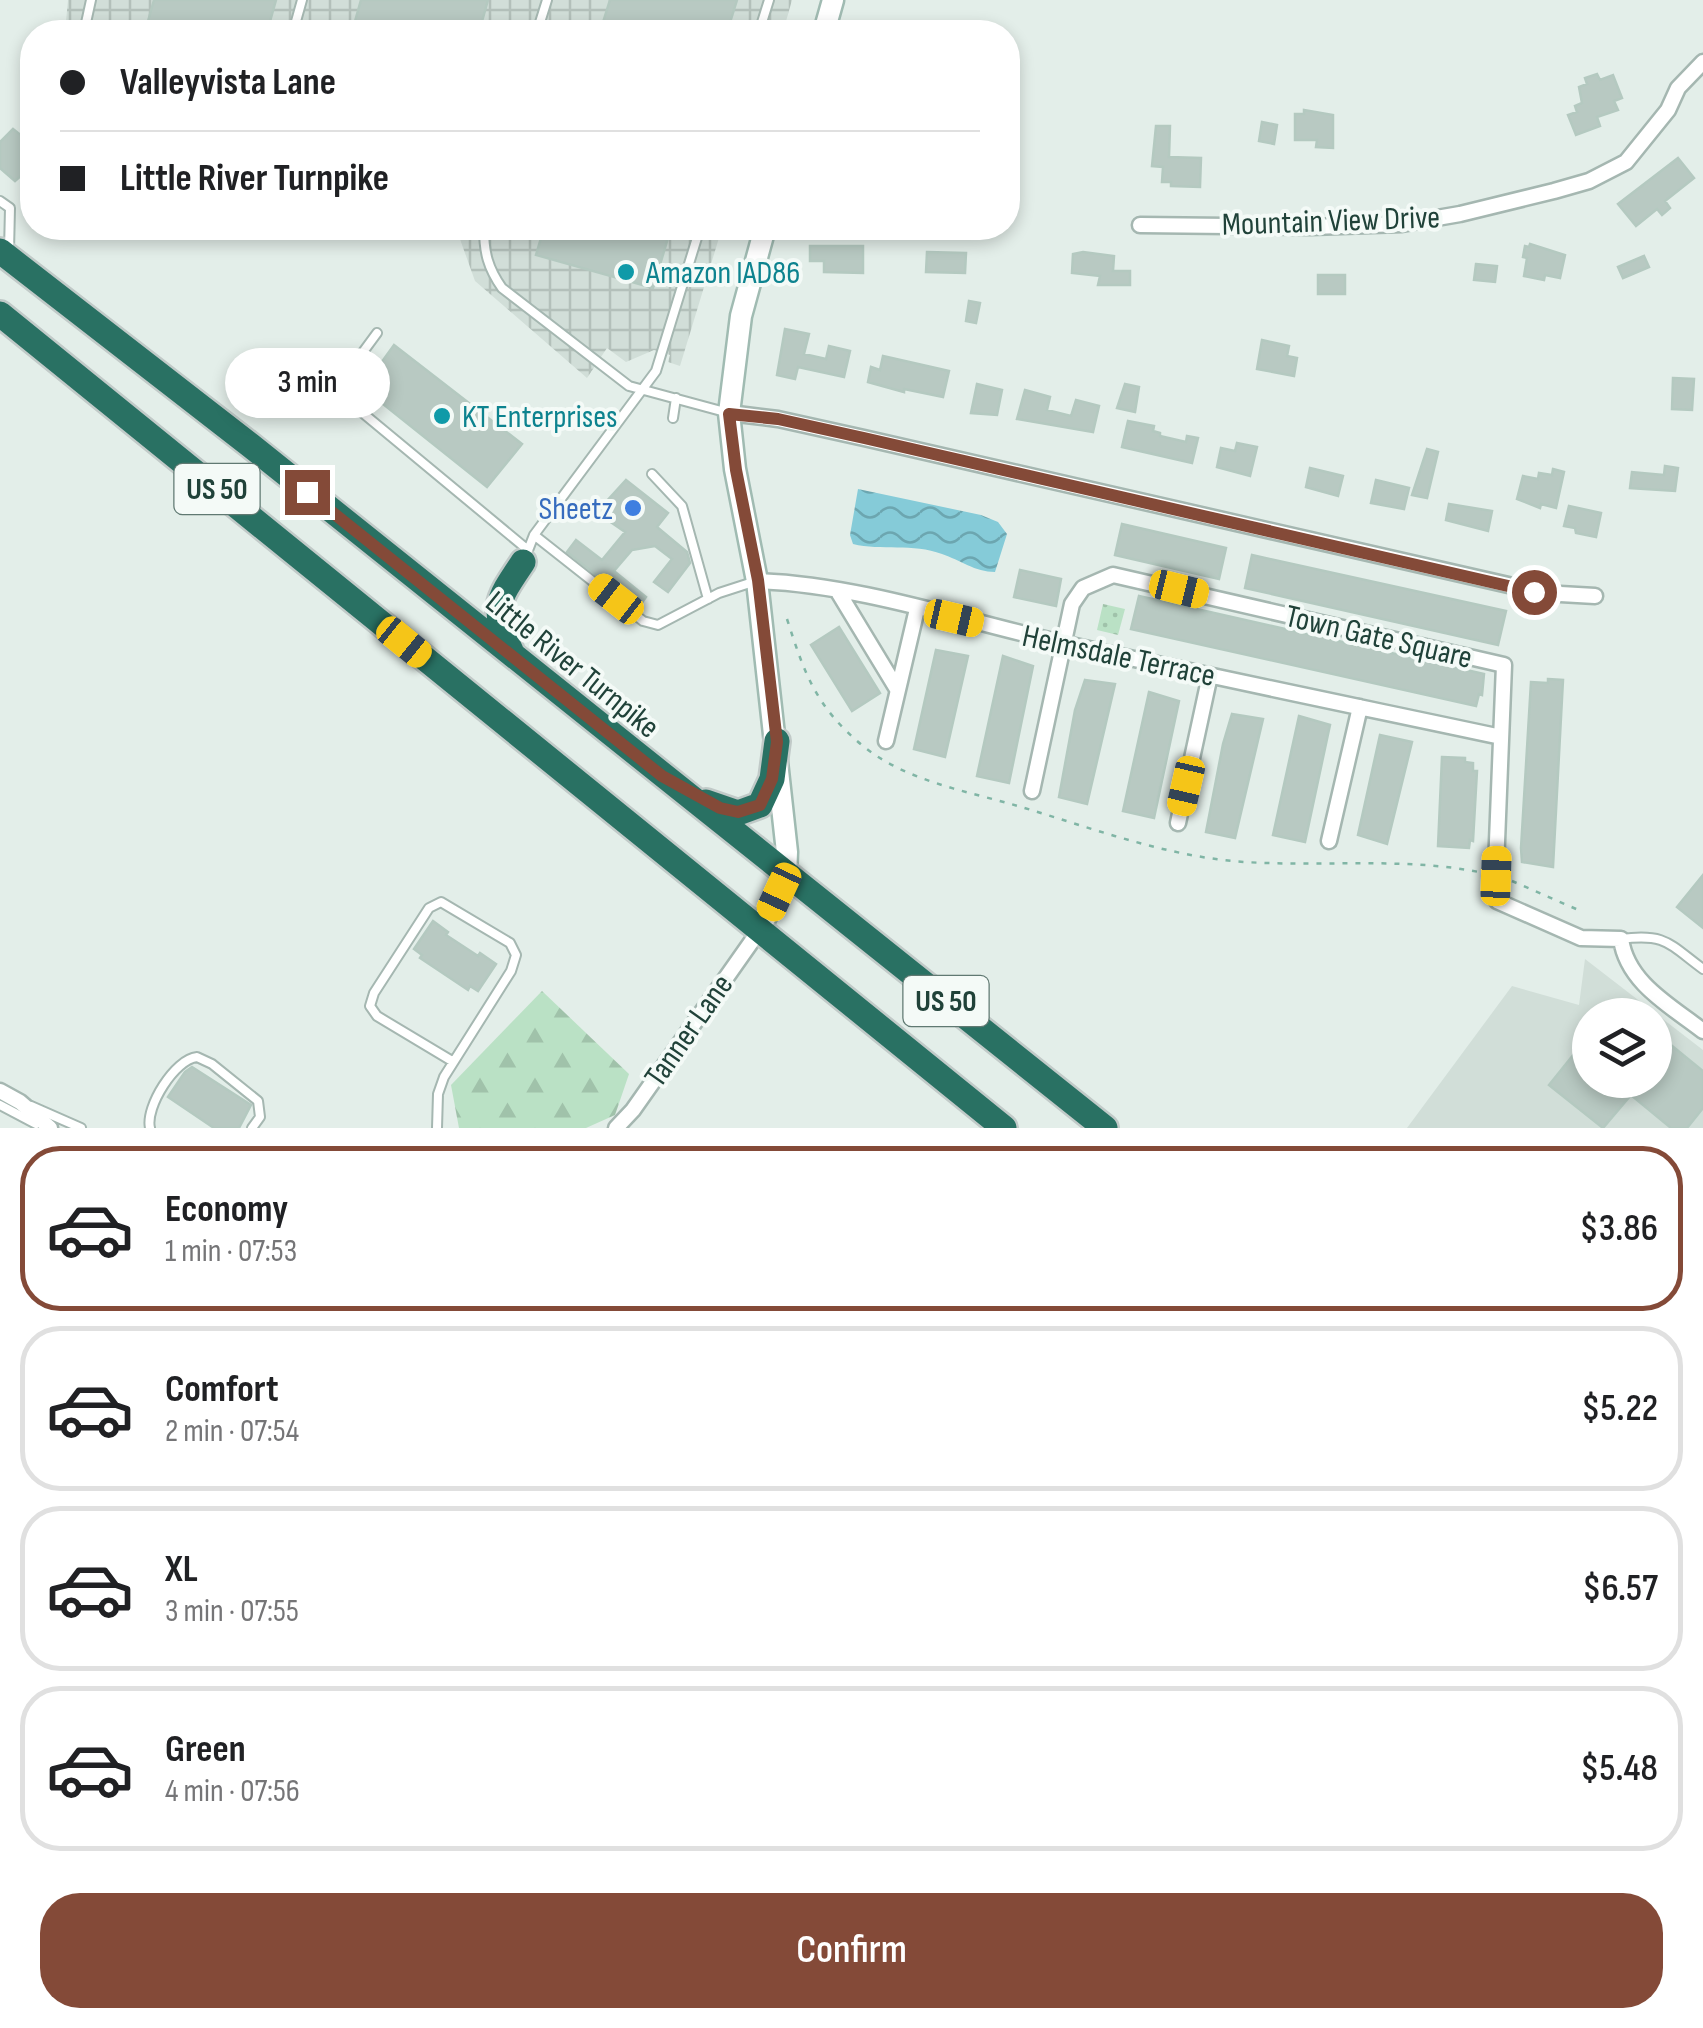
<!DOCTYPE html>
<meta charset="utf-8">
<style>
body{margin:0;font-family:"Sofia Sans Condensed",sans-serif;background:#f6f6f6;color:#202124;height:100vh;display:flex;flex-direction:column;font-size:38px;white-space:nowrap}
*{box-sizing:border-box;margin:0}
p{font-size:32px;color:#757577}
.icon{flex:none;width:55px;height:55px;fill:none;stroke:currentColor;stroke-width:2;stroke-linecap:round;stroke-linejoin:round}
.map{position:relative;height:1128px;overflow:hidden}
.sheet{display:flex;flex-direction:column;background:#fff;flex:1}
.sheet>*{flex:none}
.top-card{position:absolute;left:20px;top:20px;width:1000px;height:220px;border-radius:40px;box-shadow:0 5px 15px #0003;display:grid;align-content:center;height:220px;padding:0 40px;background:#fff}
.fabs{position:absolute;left:1572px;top:998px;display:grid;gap:20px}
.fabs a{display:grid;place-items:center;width:100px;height:100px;border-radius:50%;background:#fff;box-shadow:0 5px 15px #0003;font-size:50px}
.end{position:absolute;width:45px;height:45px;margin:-22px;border:12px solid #844a38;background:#fff;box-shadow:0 0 0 5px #fff}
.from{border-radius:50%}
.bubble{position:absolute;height:70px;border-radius:35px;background:#fff;box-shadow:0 5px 15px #0003;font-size:32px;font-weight:600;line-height:70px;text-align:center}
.car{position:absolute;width:30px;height:60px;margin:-30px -15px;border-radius:12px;box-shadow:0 0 8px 2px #0007;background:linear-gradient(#f5c518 24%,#345 0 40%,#f5c518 0 76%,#345 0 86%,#f5c518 0)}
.top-card b{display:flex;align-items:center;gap:35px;height:95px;font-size:38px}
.top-card b+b{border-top:2px solid #e0e0e0}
.top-card i{width:25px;height:25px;background:#202124}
ul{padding:18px 0 0;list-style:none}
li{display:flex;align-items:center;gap:30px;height:165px;margin:0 20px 15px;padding:0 20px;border:5px solid #e0e0e0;border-radius:40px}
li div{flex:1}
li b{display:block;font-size:38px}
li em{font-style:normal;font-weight:600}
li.selected{border-color:#844a38}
li>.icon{width:90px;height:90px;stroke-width:1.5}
.button{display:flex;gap:20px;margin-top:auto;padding:20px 40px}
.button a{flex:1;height:115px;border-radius:40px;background:#844a38;color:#fff;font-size:40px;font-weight:600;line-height:115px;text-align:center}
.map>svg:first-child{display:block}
.built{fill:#d1ded8;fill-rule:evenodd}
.industrial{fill:url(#industrial-grid)}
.forest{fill:url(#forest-firs)}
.park{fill:url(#park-dots)}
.water{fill:url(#water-waves)}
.building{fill:#b8c9c2;stroke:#b4c9c0;stroke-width:2.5}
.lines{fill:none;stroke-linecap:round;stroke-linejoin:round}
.lane-casing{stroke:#a5b7b1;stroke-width:12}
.street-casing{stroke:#a5b7b1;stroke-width:19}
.secondary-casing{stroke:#a0bbb2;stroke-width:25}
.highway-casing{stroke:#c1cac8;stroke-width:30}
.path{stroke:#80b5a5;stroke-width:2.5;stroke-dasharray:5 8;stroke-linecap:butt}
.lane{stroke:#fff;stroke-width:8}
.street{stroke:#fff;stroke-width:14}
.secondary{stroke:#fff;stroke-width:20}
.highway{stroke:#297163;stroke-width:25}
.route{stroke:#844a38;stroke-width:12}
.culture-dot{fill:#0f9aa8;stroke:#f4faf7;stroke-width:4}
.shop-dot{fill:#3f7fe0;stroke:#f4faf7;stroke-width:4}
.labels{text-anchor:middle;stroke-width:8;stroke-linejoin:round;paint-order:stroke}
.shield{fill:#f4faf7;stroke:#607972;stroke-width:2.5}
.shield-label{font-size:30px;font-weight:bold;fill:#204239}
.street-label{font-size:32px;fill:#204239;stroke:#f4faf7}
.culture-label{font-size:32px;fill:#0d838f;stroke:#f4faf7;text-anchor:start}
.shop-label{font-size:32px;fill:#366cbe;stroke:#f4faf7;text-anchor:end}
</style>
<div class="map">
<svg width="1703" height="1128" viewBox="0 0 1703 1128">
<defs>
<pattern id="industrial-grid" width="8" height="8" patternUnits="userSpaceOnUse" patternTransform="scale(2.5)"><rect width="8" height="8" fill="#d1ded8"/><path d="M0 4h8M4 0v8" fill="none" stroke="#b3c0ba"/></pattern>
<pattern id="forest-firs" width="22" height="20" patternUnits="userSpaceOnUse" patternTransform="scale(2.5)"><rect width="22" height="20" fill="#bae1c5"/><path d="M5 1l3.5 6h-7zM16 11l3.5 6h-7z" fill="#a0c2aa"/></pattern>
<pattern id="park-dots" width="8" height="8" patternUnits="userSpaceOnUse" patternTransform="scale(2.5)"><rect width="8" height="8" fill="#bae1c5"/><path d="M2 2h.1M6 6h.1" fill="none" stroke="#a0c2aa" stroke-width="1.8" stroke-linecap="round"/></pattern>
<pattern id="water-waves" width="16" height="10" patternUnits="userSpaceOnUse" patternTransform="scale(2.5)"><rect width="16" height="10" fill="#85cbd8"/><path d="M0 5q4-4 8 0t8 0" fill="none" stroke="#6ca6b0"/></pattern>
</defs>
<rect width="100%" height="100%" fill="#e3eee9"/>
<path class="built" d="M1585,959L1703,1050V1128H1407L1512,986L1579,1005ZM1590,1015H1655V1080H1590Z"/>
<path class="industrial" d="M68,0H792L783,32H65Z
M456,228H722L680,366L668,362L670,355L654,350L626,362L607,348L587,378L475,281Z"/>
<path class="forest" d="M542,991L629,1074L615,1115L586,1128H459L451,1085Z"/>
<path class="park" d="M1103,604L1125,609L1118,635L1097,630Z"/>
<path class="water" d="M858,489L981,515L998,522L1007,534L995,572C975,572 960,560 942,554C913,543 881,551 853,544L850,535Z"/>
<path class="building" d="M154,0H276L267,32H145Z
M361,0H488L479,32H352Z
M610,0H737L727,32H600Z
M1597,74L1600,80L1613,75L1622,98L1614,101L1618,110L1597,117L1600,126L1576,135L1568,115L1577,112L1575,106L1582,103L1579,87L1587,84L1585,78Z
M1304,110L1333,115V148L1316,147L1317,140H1295V114H1304Z
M1262,122L1277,125L1274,144L1259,141Z
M1156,126H1170L1169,157L1201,158L1200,187L1171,186V182H1162L1163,167L1152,166Z
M13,129L32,144V166L15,181L0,168V142Z
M1678,158L1694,178L1665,201L1670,208L1662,215L1657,209L1636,226L1618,204Z
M544,228H671L653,288L536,255Z
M1530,244L1565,255L1560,278L1545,275L1544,280L1524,276L1527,258L1523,257L1525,246L1529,247Z
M810,246H863V273L824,272V261H810Z
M927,252L966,253L965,273L926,272Z
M1083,252L1114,256L1113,271H1130V285H1098L1100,276L1072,273L1073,254Z
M1644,256L1649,267L1623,278L1618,267Z
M1476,264L1497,266L1495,282L1474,280Z
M1318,275H1345V294H1318Z
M969,301L980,303L976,323L966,321Z
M785,329L809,334L804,354L826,359L829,346L850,351L844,377L798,367L795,379L777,375Z
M1262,340L1289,346L1287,356L1297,358L1294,376L1257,369Z
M394,345L522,444L487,487L363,388Z
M883,356L949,371L943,397L904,389V392L868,382L871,367L880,370Z
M1673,378L1694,379L1692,410L1672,409Z
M977,384L1002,390L997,415L971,413Z
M1125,384L1139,387L1135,412L1117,408Z
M1025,390L1050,397L1047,410L1071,416L1076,400L1099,406L1093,432L1017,419Z
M1128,421L1154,426L1153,431L1160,433V436L1186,442L1187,436L1198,438L1192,463L1122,447Z
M1237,443L1257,447L1250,476L1217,467L1221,448L1235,451Z
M1427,449L1438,452L1427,498L1412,495Z
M1665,466L1678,468L1675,491L1630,488L1632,472L1664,475Z
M1310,468L1343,476L1338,496L1306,487Z
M1553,469L1564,472L1556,508L1541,504L1540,508L1517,499L1523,476L1538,479L1539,473L1552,475Z
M626,480L668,513L657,527L687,552L690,563L668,592L654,582L672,559L655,546L632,550L614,571L646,597L638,608L567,552L576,540L602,560L625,532L605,518V503Z
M1376,480L1409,488L1404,509L1371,503Z
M1449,504L1492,511L1488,531L1446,520Z
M1569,506L1601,513L1596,537L1576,533L1575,528L1564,526Z
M1122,524L1226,548L1219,579L1115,555Z
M1252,555L1506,611L1498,645L1245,588Z
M1020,570L1061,579L1056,606L1014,597Z
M1139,596L1484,674L1482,695L1479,694L1476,706L1131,629Z
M839,627L880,693L852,711L811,645Z
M936,650L968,656L945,757L914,749Z
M1003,656L1033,666L1009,783L977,776Z
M1548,679L1563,680L1553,867L1522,862L1521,848L1531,682L1548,683Z
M1085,680L1115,684L1087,804L1059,797L1075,710Z
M1149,692L1179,701L1154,818L1123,811Z
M1232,714L1263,719L1235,838L1206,832L1223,744Z
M1299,716L1330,725L1305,842L1273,835Z
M1380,735L1412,742L1387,844L1358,835Z
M1442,757L1465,758V762L1473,763V771H1477L1473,841L1470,840L1469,848L1438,846Z
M1703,875V928L1677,907Z
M433,921L448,932L446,935L478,956L480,953L496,964L478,991L470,986L468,990L420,958L422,955L414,949Z
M1655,1032L1703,1071V1108L1687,1128H1671L1631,1095L1603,1128L1549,1085L1590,1034V1080H1655Z
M192,1067L251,1105L239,1128H214L168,1097L185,1072Z"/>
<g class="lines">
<defs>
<path id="lane" d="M84,32L91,0
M293,32L302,0
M537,32L547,0
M759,32L769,0
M0,201L10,208L9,251
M484,228C484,253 488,268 502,288L629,386L725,412
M377,333L335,390L528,550
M673,418L676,398
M652,474L682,506L708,599
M534,535L643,621L658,625L719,593L753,582
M525,558L534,535L656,371L700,228
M1621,939C1666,933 1669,944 1703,969
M0,1105L36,1124
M31,1106L81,1128
M150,1128C145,1107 175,1059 197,1057L212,1064L258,1101L260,1117L252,1128
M437,1128L438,1094L444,1077L511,971L516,955L510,943L441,902L429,908L374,993L370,1006L377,1016L452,1061"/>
<path id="street" d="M1140,225L1311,227L1402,224L1460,214L1554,191L1589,181L1626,162L1668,110L1678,88L1703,62
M729,413L778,419L864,438L1543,593L1595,596
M757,581C856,584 965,621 1062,643C1208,676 1355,706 1501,737
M837,590L897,689
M886,741L917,609
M1032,791L1072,604L1083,588L1113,575L1504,665L1495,892L1497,901L1581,938L1621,939C1627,983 1671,1006 1703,1031
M1178,823L1210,675
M1329,841L1360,707
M0,1091L20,1102L50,1128
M616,1128L633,1110L759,931"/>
<path id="secondary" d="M824,32L833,0
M759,931L786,875L787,852L757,581L735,469L729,413L741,316L765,228"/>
<path id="highway" d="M0,251L250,445L1105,1128
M0,314L1004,1128
M512,653C491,608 496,602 523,562
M706,802L738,813L760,805L772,779L777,741"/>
</defs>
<use href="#lane" class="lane-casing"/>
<use href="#street" class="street-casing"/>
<use href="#secondary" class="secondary-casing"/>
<use href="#highway" class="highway-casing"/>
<path class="path" d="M787,619C805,675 816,707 863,746C906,781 966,791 1018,806C1092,828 1167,857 1245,862C1324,867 1402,857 1479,872
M1512,881L1583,912"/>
<use href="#lane" class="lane"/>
<use href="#street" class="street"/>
<use href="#secondary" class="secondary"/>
<use href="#highway" class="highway"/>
</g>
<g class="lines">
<path class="route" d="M307,492L662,776L720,808L738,812L760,805L772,779L777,742L758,580L736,470L729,414L778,419L864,438L1534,592"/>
</g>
<g class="culture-dot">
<circle cx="626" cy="272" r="10"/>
<circle cx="442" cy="416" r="10"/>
</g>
<circle class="shop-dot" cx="633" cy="508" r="10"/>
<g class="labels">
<g class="shield">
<rect x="174.5" y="464" width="85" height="50" rx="8"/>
<rect x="903.5" y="976" width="85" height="50" rx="8"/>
</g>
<g class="shield-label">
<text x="217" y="499">US 50</text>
<text x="946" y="1011">US 50</text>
</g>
<g class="street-label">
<text transform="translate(1331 220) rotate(-2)" y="11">Mountain View Drive</text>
<text transform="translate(1379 636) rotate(13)" y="11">Town Gate Square</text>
<text transform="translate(1119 655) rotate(12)" y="11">Helmsdale Terrace</text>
<text transform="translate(573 664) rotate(39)" y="11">Little River Turnpike</text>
<text transform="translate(688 1030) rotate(-55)" y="11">Tanner Lane</text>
</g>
<g class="culture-label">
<text x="646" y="283">Amazon IAD86</text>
<text x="462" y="427">KT Enterprises</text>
</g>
<g class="shop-label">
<text x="613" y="519">Sheetz</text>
</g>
</g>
</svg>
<div class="fabs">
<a><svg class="icon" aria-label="layers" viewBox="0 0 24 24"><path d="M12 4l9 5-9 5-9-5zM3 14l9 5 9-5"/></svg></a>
</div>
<i class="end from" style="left:1534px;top:592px"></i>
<i class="end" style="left:307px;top:492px"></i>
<div class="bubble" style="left:225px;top:348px;width:165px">3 min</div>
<i class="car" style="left:1179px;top:589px;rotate:104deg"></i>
<i class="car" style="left:616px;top:599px;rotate:308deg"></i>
<i class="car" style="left:954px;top:618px;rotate:103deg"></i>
<i class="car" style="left:404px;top:642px;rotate:129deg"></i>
<i class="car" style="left:1186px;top:786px;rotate:193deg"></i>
<i class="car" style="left:1496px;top:876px;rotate:2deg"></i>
<i class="car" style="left:779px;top:892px;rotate:205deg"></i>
<div class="top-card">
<b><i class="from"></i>Valleyvista Lane</b>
<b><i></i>Little River Turnpike</b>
</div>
</div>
<section class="sheet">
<ul>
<li class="selected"><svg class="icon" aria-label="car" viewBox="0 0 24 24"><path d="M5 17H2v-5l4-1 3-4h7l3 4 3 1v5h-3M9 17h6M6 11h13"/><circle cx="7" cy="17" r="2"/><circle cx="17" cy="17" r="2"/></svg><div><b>Economy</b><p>1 min · 07:53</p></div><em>$3.86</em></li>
<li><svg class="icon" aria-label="car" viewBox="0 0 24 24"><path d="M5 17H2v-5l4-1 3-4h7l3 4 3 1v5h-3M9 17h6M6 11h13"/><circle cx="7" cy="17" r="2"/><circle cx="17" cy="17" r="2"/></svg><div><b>Comfort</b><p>2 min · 07:54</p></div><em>$5.22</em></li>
<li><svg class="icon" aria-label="car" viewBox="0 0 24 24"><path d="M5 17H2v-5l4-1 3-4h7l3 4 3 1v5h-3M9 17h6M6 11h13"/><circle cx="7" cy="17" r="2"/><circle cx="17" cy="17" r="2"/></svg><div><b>XL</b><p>3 min · 07:55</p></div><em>$6.57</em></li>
<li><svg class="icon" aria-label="car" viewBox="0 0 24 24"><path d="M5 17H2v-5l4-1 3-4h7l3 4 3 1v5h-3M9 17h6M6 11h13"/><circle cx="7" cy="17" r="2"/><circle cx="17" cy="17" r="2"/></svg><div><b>Green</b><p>4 min · 07:56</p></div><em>$5.48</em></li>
</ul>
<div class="button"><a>Confirm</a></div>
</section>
